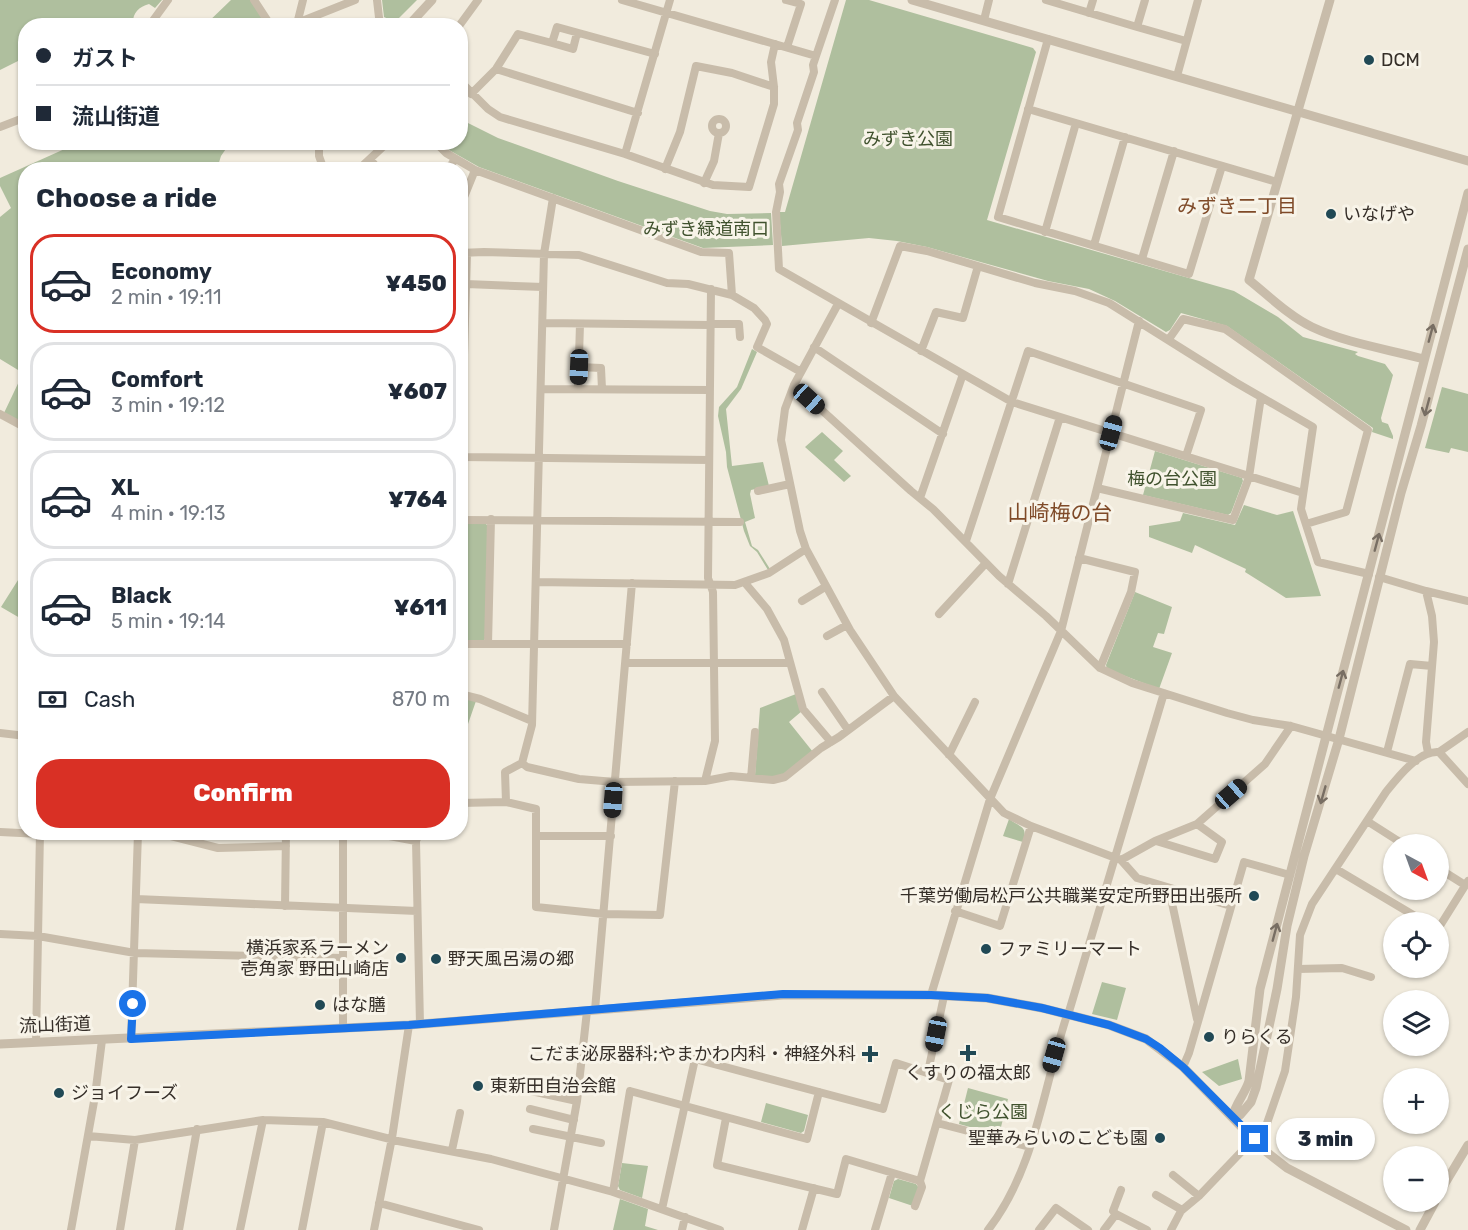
<!DOCTYPE html>
<meta charset="utf-8">
<style>
body{margin:0;font-family:Rubik,"Noto Sans JP",sans-serif;background:#f6f6f7;color:#1f2937;height:100vh;display:flex;flex-direction:column;font-size:22px;white-space:nowrap}
*{box-sizing:border-box;margin:0}
p{font-size:20px;color:#747a83}
.icon{flex:none;width:33px;height:33px;fill:none;stroke:currentColor;stroke-width:2;stroke-linecap:round;stroke-linejoin:round}
.map{position:relative;flex:1;overflow:hidden}
.drawer{position:absolute;left:18px;top:162px;width:450px;height:678px;display:flex;flex-direction:column;background:#fff;border-radius:24px;box-shadow:0 2px 4px #0004}
.drawer>*{flex:none}
.hud{position:absolute;left:18px;top:18px;width:450px;height:132px;border-radius:24px;box-shadow:0 2px 4px #0004;display:grid;align-content:center;height:132px;padding:0 18px;background:#fff}
.needle{width:39px;rotate:139deg}
.fabs{position:absolute;left:1383px;top:834px;display:grid;gap:12px}
.fabs a{display:grid;place-items:center;width:66px;height:66px;border-radius:50%;background:#fff;box-shadow:0 2px 4px #0004;font-size:30px}
.end{position:absolute;width:27px;height:27px;margin:-14px;border:8px solid #1a73e8;background:#fff;box-shadow:0 0 0 3px #fff}
.from{border-radius:50%}
.bubble{position:absolute;height:42px;border-radius:21px;background:#fff;box-shadow:0 2px 4px #0004;font-size:20px;font-weight:800;line-height:42px;text-align:center}
.car{position:absolute;width:18px;height:36px;margin:-18px -9px;border-radius:8px;box-shadow:0 0 4px 2px #0007;background:linear-gradient(#222 24%,#8ab4d8 0 40%,#222 0 76%,#8ab4d8 0 86%,#222 0)}
.hud b{display:flex;align-items:center;gap:21px;height:57px;font-size:22px}
.hud b+b{border-top:2px solid #e0e1e3}
.hud i{width:15px;height:15px;background:#1f2937}
ul{padding:0;list-style:none}
li{display:flex;align-items:center;gap:18px;height:99px;margin:0 12px 9px;padding:0 6px;border:3px solid #e0e1e3;border-radius:24px}
li div{flex:1}
li b{display:block;font-size:22px}
li em{font-style:normal;font-weight:800}
li.current{border-color:#d93025}
li>.icon{width:54px;height:54px;stroke-width:1.5}
h2{padding:0 18px;font-size:27px;line-height:72px}
.pay{display:flex;align-items:center;gap:15px;height:66px;padding:0 18px;font-size:22px}
.pay p{margin-inline-start:auto}
.button{display:flex;gap:12px;margin-top:auto;padding:12px 18px}
.button a{flex:1;height:69px;border-radius:24px;background:#d93025;color:#fff;font-size:24px;font-weight:800;line-height:69px;text-align:center}
.map>svg:first-child{display:block}
.green{fill:#afbf9e}
.lines{fill:none;stroke-linecap:round;stroke-linejoin:round}
.minor{stroke:#c8bcaa;stroke-width:8}
.tertiary{stroke:#c8bcaa;stroke-width:9}
.oneway{stroke:#786e63}
.route{stroke:#1a73e8;stroke-width:8}
.poi-dot{fill:#214955;stroke:#f8f4e9;stroke-width:2}
.labels{text-anchor:middle;stroke-width:6;stroke-linejoin:round;paint-order:stroke}
.poi-label{font-size:18px;fill:#362f29;stroke:#f8f4e9;text-anchor:start}
.park-label{font-size:18px;fill:#40522e;stroke:#f8f4e9}
.street-label{font-size:18px;fill:#362f29;stroke:#f8f4e9}
.neighbourhood-label{font-size:20px;fill:#7f4a28;stroke:#f8f4e9}
.quarter-label{font-size:21px;fill:#7f4a28;stroke:#f8f4e9}
</style>
<div class="map">
<svg width="1468" height="1230" viewBox="0 0 1468 1230">
<rect width="100%" height="100%" fill="#f1ebdd"/>
<path class="green" d="M0,0H162L155,8L149,4C138,7 132,14 133,25L26,26L25,74L18,61L0,70Z
M231,0H251L268,26H204Z
M382,0H417L395,22L384,17Z
M846,0H869L1033,48L1036,52L987,220L1234,291L1278,317L1303,337L1358,352L1355,354L1358,356L1385,364L1393,375L1381,418L1382,422L1388,424L1393,436V439L1372,432L1373,428L1227,326L1181,313L1170,330L1166,332L1115,301L1089,289L1048,281L927,247L897,241L869,238L782,246L779,212H785Z
M461,116L468,123L498,138L618,181L710,211L727,214L771,213L773,245L703,248L479,167L449,150L441,143L460,142Z
M78,143H230L221,156L217,169L26,170L25,425L4,413L23,373L0,359V217L11,208L0,186V178Z
M752,349L757,352L741,389L726,409L732,466L763,462L769,486L751,490L750,494L755,518L745,522L752,546L758,550L770,569L768,570L757,552L750,546L744,531L727,467L726,452L718,416L719,407L737,387Z
M1442,387L1468,394V452L1451,448L1449,453L1425,448Z
M822,432L843,451L834,460L851,476L844,482L805,447Z
M1155,451L1242,478L1243,481L1231,513L1228,515L1143,495Z
M1244,505L1277,515L1293,511L1321,596L1286,598L1245,572L1246,569L1195,545L1192,553L1149,537V526L1180,521L1183,513L1235,525Z
M485,523L488,526L485,639L482,642H461L460,524Z
M25,569V621L1,607Z
M1135,592L1172,607L1164,634L1158,633L1153,647L1172,653L1159,689L1107,669L1106,665Z
M796,694L802,711L789,722L813,752L778,778L755,775L760,708Z
M460,698L476,701L468,724V745L461,741Z
M1009,819C1021,828 1028,826 1023,842L1003,836Z
M1102,982L1126,988L1117,1020L1092,1014Z
M1238,1059L1242,1079L1219,1086L1202,1072Z
M968,1088L1008,1099L999,1135L959,1124Z
M766,1103L808,1115L804,1131L801,1133L761,1122Z
M622,1163L648,1166L642,1198L620,1190L618,1186Z
M898,1179L916,1184L919,1188L913,1206L889,1198L894,1181Z
M620,1199L648,1209L645,1226L658,1230H613Z"/>
<g class="lines">
<path class="minor" d="M254,0L271,26
M377,0L380,26
M622,0L816,56
M786,0L801,4L787,47
M835,0L816,56L813,65L814,72L797,123L798,130L779,184L780,192L776,212L779,269L1012,402L1303,493
M1046,0L1137,27L1145,0
M1089,13L1093,0
M984,20L989,0
M297,23L355,0
M297,24L303,0
M149,26L168,0
M459,26L478,0
M1137,27L1186,41
M1048,39L998,217L1189,274L1222,166
M552,43L573,49L577,33
M496,69L638,113
M1177,76L1198,0
M460,81L488,109L500,117L625,154L670,0
M471,94L496,69L518,34L552,43L557,27L655,54
M1028,109L1277,182
M712 126a7 7 0 1 1 14 0a7 7 0 1 1-14 0Z
M0,127L26,117
M319,142V156L324,170
M435,142L446,153L475,170L701,252L729,253L732,295
M625,154L713,185L749,187L774,104V87L771,62L775,44
M370,159L379,170
M665,169L680,132L696,66L732,73L774,87
M358,170L388,142
M448,170L455,159
M704,183L714,161L719,133
M460,207L475,170
M1045,232L1076,123
M1094,245L1125,137
M460,253L484,252L579,255L667,283L688,284L732,295L754,308L765,320L767,324L757,347L801,372
M1142,259L1174,151
M466,284L543,287
M838,304L794,385L785,409L781,440L800,531L806,549L850,630L894,696L1004,813L1031,826L1121,860L1137,878L1231,906
M543,323L710,325
M871,323L900,246L927,251L1035,283L1075,291L1109,303L1235,382L1313,427L1301,509L1318,562L1369,574
M710,324H739L740,337
M1169,339L1183,319L1225,329L1368,430L1346,512L1306,524
M814,347L943,434
M921,351L936,312L963,318L978,266
M579,367L601,368L602,389
M794,385L911,491L933,509L999,576L1046,616L1100,668L1132,683L1227,713L1253,720L1291,726L1416,761
M542,389L710,390
M578,389L580,324
M0,414L26,428
M460,457L709,460
M461,457L467,253
M1097,488L1233,520L1249,477L1261,397
M758,491L790,484
M920,498L963,374
M460,520L740,522
M966,541L1028,351L1201,410L1186,456
M1079,558L1135,572L1131,592L1100,668
M1379,577L1426,591L1432,616L1434,642L1426,742L1428,753
M536,582L735,585L769,573L806,549
M745,583L767,609L784,640L803,709L831,742
M1008,584L1060,417
M1426,591L1468,601
M802,601L825,587
M939,614L986,563
M827,636L847,625
M460,644H627
M488,644L491,519
M625,663H790
M822,692L848,730
M460,694L480,699L532,721
M0,733L26,736
M1387,752L1410,664L1432,666
M1439,752L1468,732
M949,755L975,702
M522,763L527,767L579,779L615,782L705,781L731,776L773,780L785,777L821,748L839,737L894,696
M751,778L755,732
M705,781L715,741L713,592L708,578L711,289
M506,802L536,809V907L604,914L660,915L675,781
M460,803L506,802L505,772L522,763L532,725L544,254L553,198
M1367,821L1403,844
M0,832L81,836L167,835L218,848L286,846
M368,832L416,841
M536,836H611
M1156,841L1215,859L1222,842L1197,824
M1121,860L1155,841L1197,824L1265,764L1291,726
M1438,868L1465,885
M1336,869L1425,922
M1169,889L1197,1019
M136,899L417,911
M285,906L286,832
M955,911L1000,926L1031,826
M1438,929L1468,881
M0,934L38,936L135,953L342,958
M1298,969L1342,968L1371,977
M931,995L990,799L1061,631L1139,321
M595,1010L632,583
M1068,1015L1164,693
M420,1024L416,841L420,832
M343,1028V832
M131,1039L138,833
M36,1042L40,832
M1183,1067L1189,1053L1244,862L1290,875
M928,1072L944,996
M522,1089L577,1101
M530,1109L574,1120
M937,1123L1030,1147
M533,1129L601,1143
M88,1136L135,1140L263,1120L323,1122L398,1141L491,1159L613,1192L720,1230
M452,1150L460,1113
M1173,1175L1199,1196
M613,1192L630,1091L807,1139L819,1092
M1156,1195L1182,1210
M379,1203L479,1230
M915,1206L922,1187L920,1181
M662,1209L695,1059L883,1109L896,1063L949,1080L920,1181L846,1159L837,1194L717,1165L726,1118
M1116,1214L1113,1211L1121,1190
M71,1230L95,1096L102,1040
M120,1230L135,1140
M179,1230L197,1129
M240,1230L263,1120
M302,1230L323,1122
M374,1230L392,1138L409,1025
M554,1230L577,1101L587,1011
M682,1230L685,1217
M802,1230L814,1188
M875,1230L892,1173
M988,1230C1036,1168 1043,1088 1067,1015
M1039,1230L1056,1208L1088,1230
M1104,1230L1116,1214L1147,1230
M1171,1230L1181,1211L1199,1196L1266,1126L1285,1071L1296,997L1300,935L1312,904L1386,792C1398,777 1419,750 1439,752L1468,784"/>
<path class="tertiary" d="M912,0L1468,161
M1330,0L1249,280C1269,296 1289,316 1312,327C1346,343 1387,349 1424,359
M408,26L432,0
M0,1044L409,1025L783,995H931L987,998L1042,1008L1109,1025L1146,1039L1183,1067L1264,1150L1287,1168L1406,1230
M1233,1116C1235,1104 1245,1094 1249,1081L1260,989L1468,193
M1233,1116L1240,1115L1251,1102L1256,1088L1277,989L1287,926L1304,856L1339,739L1401,493L1421,426L1468,249
M1438,1195L1468,1145
M1420,1230L1435,1202"/>
</g>
<defs><path id="oneway-shaft" d="M-6 0H5M1.5-3L5.5 0L1.5 3" fill="none" stroke-width="1.6" stroke-linecap="round" stroke-linejoin="round" transform="scale(1.5)"/></defs>
<g class="oneway">
<use href="#oneway-shaft" transform="translate(1431 333) rotate(-75)"/>
<use href="#oneway-shaft" transform="translate(1427 407) rotate(105)"/>
<use href="#oneway-shaft" transform="translate(1377 542) rotate(-75)"/>
<use href="#oneway-shaft" transform="translate(1341 679) rotate(-75)"/>
<use href="#oneway-shaft" transform="translate(1323 795) rotate(106)"/>
<use href="#oneway-shaft" transform="translate(1275 932) rotate(-75)"/>
</g>
<g class="lines">
<path class="route" d="M133,1004L131,1039L409,1025L783,994L931,995L987,998L1042,1008L1109,1025L1146,1039L1160,1048L1183,1067L1255,1139"/>
</g>
<g class="poi-dot">
<circle cx="1369" cy="60" r="6"/>
<circle cx="1331" cy="214" r="6"/>
<circle cx="1254" cy="896" r="6"/>
<circle cx="986" cy="949" r="6"/>
<circle cx="401" cy="958" r="6"/>
<circle cx="436" cy="959" r="6"/>
<circle cx="320" cy="1005" r="6"/>
<circle cx="1209" cy="1037" r="6"/>
<path d="M965 1044h6v6h6v6h-6v6h-6v-6h-6v-6h6z"/>
<path d="M867 1045h6v6h6v6h-6v6h-6v-6h-6v-6h6z"/>
<circle cx="478" cy="1086" r="6"/>
<circle cx="59" cy="1093" r="6"/>
<circle cx="1160" cy="1138" r="6"/>
</g>
<g class="labels">
<g class="poi-label">
<text x="1381" y="66">DCM</text>
<text x="1343" y="220">いなげや</text>
<text x="1242" y="902" text-anchor="end">千葉労働局松戸公共職業安定所野田出張所</text>
<text x="389" y="954" text-anchor="end">横浜家系ラーメン<tspan x="389" dy="21">壱角家 野田山崎店</tspan></text>
<text x="998" y="955">ファミリーマート</text>
<text x="448" y="965">野天風呂湯の郷</text>
<text x="332" y="1011">はな膳</text>
<text x="1221" y="1043">りらくる</text>
<text x="856" y="1060" text-anchor="end">こだま泌尿器科;やまかわ内科・神経外科</text>
<text x="968" y="1079" text-anchor="middle">くすりの福太郎</text>
<text x="490" y="1092">東新田自治会館</text>
<text x="71" y="1099">ジョイフーズ</text>
<text x="1148" y="1144" text-anchor="end">聖華みらいのこども園</text>
</g>
<g class="park-label">
<text x="908" y="145">みずき公園</text>
<text x="706" y="235">みずき緑道南口</text>
<text x="1172" y="485">梅の台公園</text>
<text x="983" y="1118">くじら公園</text>
</g>
<g class="street-label">
<text transform="translate(55 1025) rotate(-2)" y="6">流山街道</text>
</g>
<g class="neighbourhood-label">
<text x="1237" y="213">みずき二丁目</text>
</g>
<g class="quarter-label">
<text x="1060" y="520">山崎梅の台</text>
</g>
</g>
</svg>
<div class="fabs">
<a><svg class="needle" viewBox="-14 -14 28 28"><path d="M0-13l5 13h-10z" fill="#e53935"/><path d="M0 13l5-13h-10z" fill="#747a83"/></svg></a>
<a><svg class="icon" aria-label="locate" viewBox="0 0 24 24"><circle cx="12" cy="12" r="6"/><path d="M12 2v4M12 18v4M2 12h4M18 12h4"/></svg></a>
<a><svg class="icon" aria-label="layers" viewBox="0 0 24 24"><path d="M12 4l9 5-9 5-9-5zM3 14l9 5 9-5"/></svg></a>
<a>+</a>
<a>−</a>
</div>
<i class="end from" style="left:133px;top:1004px"></i>
<i class="end" style="left:1255px;top:1139px"></i>
<div class="bubble" style="left:1276px;top:1118px;width:99px">3 min</div>
<i class="car" style="left:579px;top:367px;rotate:182deg"></i>
<i class="car" style="left:809px;top:399px;rotate:132deg"></i>
<i class="car" style="left:1111px;top:433px;rotate:15deg"></i>
<i class="car" style="left:1231px;top:794px;rotate:49deg"></i>
<i class="car" style="left:613px;top:800px;rotate:184deg"></i>
<i class="car" style="left:936px;top:1034px;rotate:191deg"></i>
<i class="car" style="left:1054px;top:1055px;rotate:196deg"></i>
<div class="hud">
<b><i class="from"></i>ガスト</b>
<b><i></i>流山街道</b>
</div>
<section class="drawer">
<h2>Choose a ride</h2>
<ul>
<li class="current"><svg class="icon" aria-label="car" viewBox="0 0 24 24"><path d="M5 17H2v-5l4-1 3-4h7l3 4 3 1v5h-3M9 17h6M6 11h13"/><circle cx="7" cy="17" r="2"/><circle cx="17" cy="17" r="2"/></svg><div><b>Economy</b><p>2 min · 19:11</p></div><em>¥450</em></li>
<li><svg class="icon" aria-label="car" viewBox="0 0 24 24"><path d="M5 17H2v-5l4-1 3-4h7l3 4 3 1v5h-3M9 17h6M6 11h13"/><circle cx="7" cy="17" r="2"/><circle cx="17" cy="17" r="2"/></svg><div><b>Comfort</b><p>3 min · 19:12</p></div><em>¥607</em></li>
<li><svg class="icon" aria-label="car" viewBox="0 0 24 24"><path d="M5 17H2v-5l4-1 3-4h7l3 4 3 1v5h-3M9 17h6M6 11h13"/><circle cx="7" cy="17" r="2"/><circle cx="17" cy="17" r="2"/></svg><div><b>XL</b><p>4 min · 19:13</p></div><em>¥764</em></li>
<li><svg class="icon" aria-label="car" viewBox="0 0 24 24"><path d="M5 17H2v-5l4-1 3-4h7l3 4 3 1v5h-3M9 17h6M6 11h13"/><circle cx="7" cy="17" r="2"/><circle cx="17" cy="17" r="2"/></svg><div><b>Black</b><p>5 min · 19:14</p></div><em>¥611</em></li>
</ul>
<div class="pay"><svg class="icon" aria-label="cash" viewBox="0 0 24 24"><path d="M3 7h18v10H3z"/><circle cx="12" cy="12" r="2"/></svg>Cash<p>870 m</p></div>
<div class="button"><a>Confirm</a></div>
</section>
</div>
